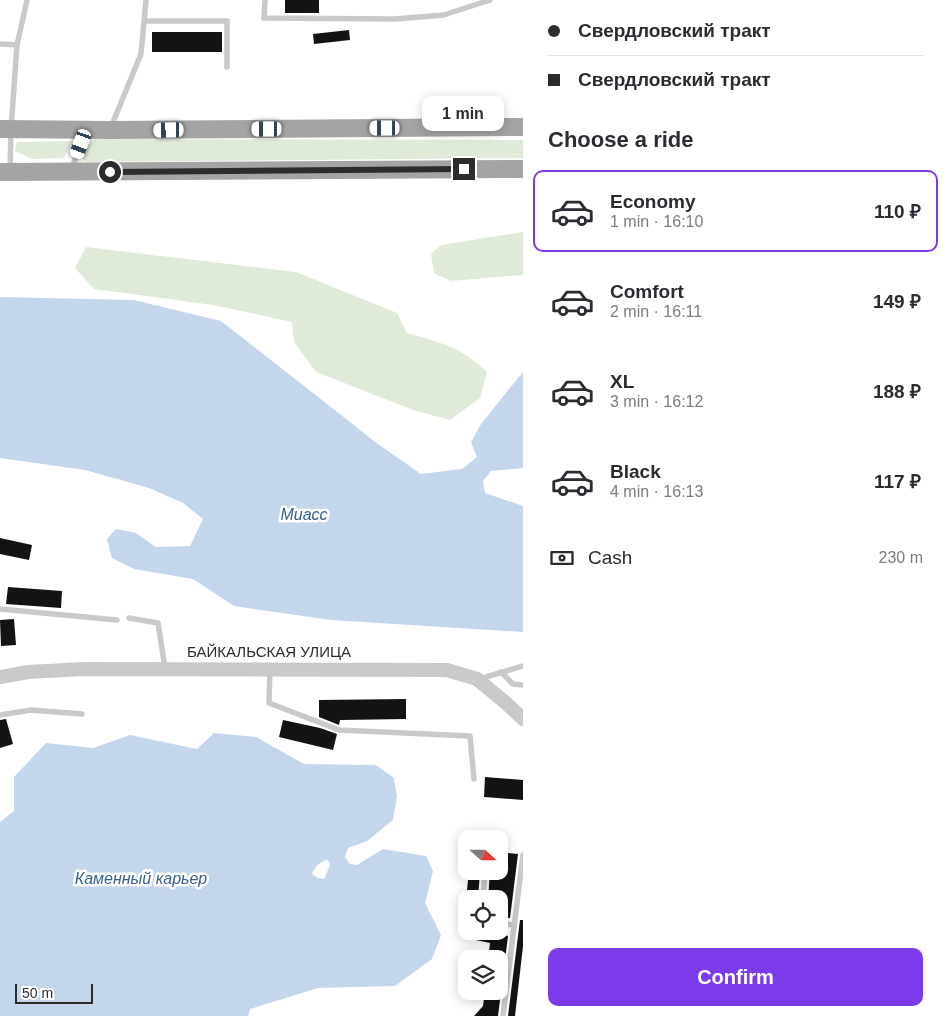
<!DOCTYPE html>
<meta charset="utf-8">
<style>
body{margin:0;font-family:Helvetica,sans-serif;background:#f7f7f7;color:#2b2b33;height:100vh;display:flex;flex-direction:column;font-size:19px;white-space:nowrap}
*{box-sizing:border-box;margin:0}
p{font-size:16px;color:#7c7c81}
.icon{flex:none;width:28px;height:28px;fill:none;stroke:currentColor;stroke-width:2;stroke-linecap:round;stroke-linejoin:round}
.map{position:relative;flex:1;overflow:hidden}
.panel{display:flex;flex-direction:column;background:#fff;width:425px}
.panel>*{flex:none}
.top-card{display:grid;align-content:center;height:110px;padding:0 25px;background:#fff}
.needle{width:32px;rotate:111deg}
.tools{position:absolute;left:458px;top:830px;display:grid;gap:10px}
.tools a{display:grid;place-items:center;width:50px;height:50px;border-radius:10px;background:#fff;box-shadow:0 2px 12px #0003;font-size:25px}
.scale{position:absolute;left:15px;bottom:12px;width:78px;box-sizing:border-box;padding-left:5px;border:2px solid #2c2c2c;border-top:0;font-size:14px;line-height:18px;white-space:nowrap;color:#2c2c2c;-webkit-text-stroke:4px #fff;paint-order:stroke}
.end{position:absolute;width:22px;height:22px;margin:-11px;border:6px solid #2c2c2c;background:#fff;box-shadow:0 0 0 2px #fff}
.from{border-radius:50%}
.bubble{position:absolute;height:35px;border-radius:10px;background:#fff;box-shadow:0 2px 12px #0003;font-size:16px;font-weight:700;line-height:35px;text-align:center}
.car{position:absolute;width:15px;height:30px;margin:-15px -8px;border-radius:6px;box-shadow:0 0 4px 1px #0007;background:linear-gradient(#fff 24%,#345 0 40%,#fff 0 76%,#345 0 86%,#fff 0)}
.top-card b{display:flex;align-items:center;gap:18px;height:48px;font-size:19px}
.top-card b+b{border-top:1px solid #e1e1e2}
.top-card i{width:12px;height:12px;background:#2b2b33}
ul{padding:0;list-style:none}
li{display:flex;align-items:center;gap:15px;height:82px;margin:0 10px 8px;padding:0 15px;border:2px solid transparent;border-radius:10px}
li div{flex:1}
li b{display:block;font-size:19px}
li em{font-style:normal;font-weight:700}
li.active{border-color:#7c3aed}
li>.icon{width:45px;height:45px;stroke-width:1.5}
h2{padding:0 25px;font-size:22px;line-height:60px}
.pay{display:flex;align-items:center;gap:12px;height:55px;padding:0 25px;font-size:19px}
.pay p{margin-inline-start:auto}
.primary-button{display:flex;gap:10px;margin-top:auto;padding:10px 25px}
.primary-button a{flex:1;height:58px;border-radius:10px;background:#7c3aed;color:#fff;font-size:20px;font-weight:700;line-height:58px;text-align:center}
main{display:flex;flex:1;min-height:0}
.map>svg:first-child{display:block}
.green{fill:#dfebd8}
.water{fill:#c3d6ec;fill-rule:evenodd}
.building{fill:#131313}
.lines{fill:none;stroke-linecap:round;stroke-linejoin:round}
.service{stroke:#c9c9c9;stroke-width:5.5}
.tertiary{stroke:#c9c9c9;stroke-width:14}
.primary{stroke:#a4a4a4;stroke-width:18}
.route{stroke:#2c2c2c;stroke-width:6}
.labels{text-anchor:middle;stroke-width:5;stroke-linejoin:round;paint-order:stroke}
.street-label{font-size:15px;fill:#2c2c2c;stroke:#fff}
.water-label{font-size:16px;font-style:italic;fill:#386190;stroke:#fff}
</style>
<main>
<div class="map">
<svg width="523" height="1016" viewBox="0 0 523 1016">
<rect width="100%" height="100%" fill="#fff"/>
<path class="green" d="M95,139L523,140V158L85,162L80,154Z
M72,141L64,158L32,159L15,151L17,142Z
M523,232V275L451,281L434,273L431,254L441,245Z
M86,247L296,272L397,313L407,333C441,343 460,346 487,372L480,398L450,420L416,411L316,372L294,342L292,322L213,305L94,289L75,268Z"/>
<path class="water" d="M0,297L134,300L221,321L378,444L421,474L462,469L477,457L471,442L481,424L523,372V468L491,471L483,481L485,493L523,506V632L331,620L234,606L193,579L134,569L112,558L107,539L116,529L136,533L156,547L190,546L203,519L183,503L149,488L85,470L0,458Z
M214,733L256,737L304,764L376,765L394,778L397,797L393,820L367,841L348,848L345,857L350,864L357,865L383,849L426,856L433,871L425,903L441,935L432,959L395,986L318,988L250,1009L248,1016H0V822L14,811V777L46,743L93,748L130,735L197,749ZM328,860L330,865L324,879L318,878L312,874C315,867 320,861 328,860Z"/>
<path class="building" d="M285,0H319V13H285Z
M349,30L350,40L314,44L313,34Z
M152,32H222V52H152Z
M0,538L32,545L29,560L0,554Z
M8,587L62,591L61,608L6,604Z
M14,619L16,645L1,646L0,620Z
M406,699V719L340,720L339,725L319,717V700Z
M6,719L13,744L0,748V720Z
M283,720L320,728L337,734L333,750L279,737Z
M485,777L523,780V800L484,797Z
M499,852L518,854L510,918L499,917V899H488L490,871H499Z
M469,871H480L478,899H466Z
M520,920H523V946L515,1016H508Z
M466,931H480L508,936L498,1016H474L483,1006L485,991H499V959H488L490,943L471,939Z"/>
<g class="lines">
<path class="service" d="M265,0L264,18L395,19L444,15L490,0
M144,21H227V67
M0,44L17,45
M111,127L141,54L146,0
M72,168L85,132
M10,169L11,129L17,45L27,0
M0,609L117,620
M129,618L158,623L165,668
M270,669L269,703L339,730L470,736L474,779
M501,672L513,684L523,685
M479,679L523,666
M0,715L31,710L82,714
M483,899L485,871
M499,924L514,925
M503,1016L523,855"/>
<path class="tertiary" d="M0,677L28,672L84,669L447,670L477,679L506,703L523,719"/>
<path class="primary" d="M0,129L110,130L523,127
M0,172L523,169"/>
</g>
<g class="lines">
<path class="route" d="M110,172L464,169"/>
</g>
<g class="labels">
<g class="street-label">
<text x="269" y="657">БАЙКАЛЬСКАЯ УЛИЦА</text>
</g>
<g class="water-label">
<text x="304" y="520">Миасс</text>
<text x="141" y="884">Каменный карьер</text>
</g>
</g>
</svg>
<div class="tools">
<a><svg class="needle" viewBox="-14 -14 28 28"><path d="M0-13l5 13h-10z" fill="#e53935"/><path d="M0 13l5-13h-10z" fill="#7c7c81"/></svg></a>
<a><svg class="icon" aria-label="locate" viewBox="0 0 24 24"><circle cx="12" cy="12" r="6"/><path d="M12 2v4M12 18v4M2 12h4M18 12h4"/></svg></a>
<a><svg class="icon" aria-label="layers" viewBox="0 0 24 24"><path d="M12 4l9 5-9 5-9-5zM3 14l9 5 9-5"/></svg></a>
</div>
<div class="scale">50 m</div>
<i class="end from" style="left:110px;top:172px"></i>
<i class="end" style="left:464px;top:169px"></i>
<div class="bubble" style="left:422px;top:96px;width:82px">1 min</div>
<i class="car" style="left:385px;top:128px;rotate:270deg"></i>
<i class="car" style="left:267px;top:129px;rotate:270deg"></i>
<i class="car" style="left:169px;top:130px;rotate:269deg"></i>
<i class="car" style="left:81px;top:144px;rotate:200deg"></i>
</div>
<section class="panel">
<div class="top-card">
<b><i class="from"></i>Свердловский тракт</b>
<b><i></i>Свердловский тракт</b>
</div>
<h2>Choose a ride</h2>
<ul>
<li class="active"><svg class="icon" aria-label="car" viewBox="0 0 24 24"><path d="M5 17H2v-5l4-1 3-4h7l3 4 3 1v5h-3M9 17h6M6 11h13"/><circle cx="7" cy="17" r="2"/><circle cx="17" cy="17" r="2"/></svg><div><b>Economy</b><p>1 min · 16:10</p></div><em>110 ₽</em></li>
<li><svg class="icon" aria-label="car" viewBox="0 0 24 24"><path d="M5 17H2v-5l4-1 3-4h7l3 4 3 1v5h-3M9 17h6M6 11h13"/><circle cx="7" cy="17" r="2"/><circle cx="17" cy="17" r="2"/></svg><div><b>Comfort</b><p>2 min · 16:11</p></div><em>149 ₽</em></li>
<li><svg class="icon" aria-label="car" viewBox="0 0 24 24"><path d="M5 17H2v-5l4-1 3-4h7l3 4 3 1v5h-3M9 17h6M6 11h13"/><circle cx="7" cy="17" r="2"/><circle cx="17" cy="17" r="2"/></svg><div><b>XL</b><p>3 min · 16:12</p></div><em>188 ₽</em></li>
<li><svg class="icon" aria-label="car" viewBox="0 0 24 24"><path d="M5 17H2v-5l4-1 3-4h7l3 4 3 1v5h-3M9 17h6M6 11h13"/><circle cx="7" cy="17" r="2"/><circle cx="17" cy="17" r="2"/></svg><div><b>Black</b><p>4 min · 16:13</p></div><em>117 ₽</em></li>
</ul>
<div class="pay"><svg class="icon" aria-label="cash" viewBox="0 0 24 24"><path d="M3 7h18v10H3z"/><circle cx="12" cy="12" r="2"/></svg>Cash<p>230 m</p></div>
<div class="primary-button"><a>Confirm</a></div>
</section>
</main>
